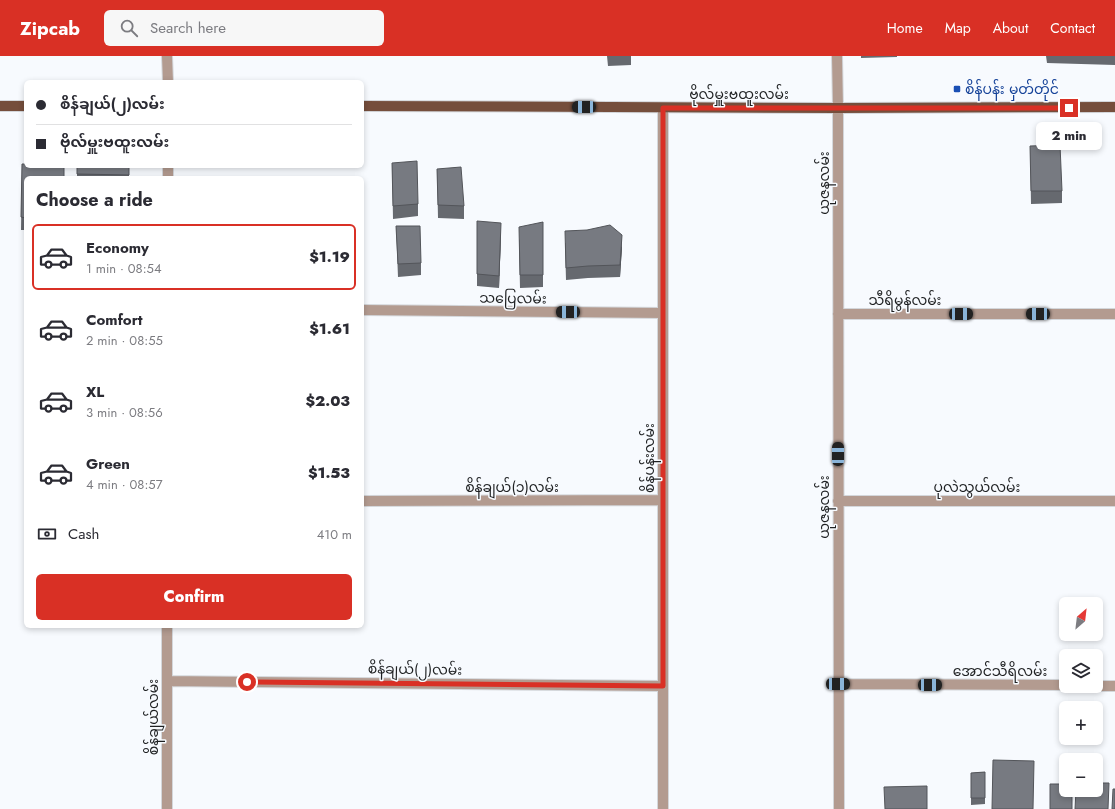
<!DOCTYPE html>
<meta charset="utf-8">
<style>
body{margin:0;font-family:Jost,"Noto Sans Myanmar",sans-serif;background:#f7f7f7;color:#2b2b33;height:100vh;display:flex;flex-direction:column;font-size:15px;white-space:nowrap}
*{box-sizing:border-box;margin:0}
p{font-size:13px;color:#7c7c81}
.icon{flex:none;width:22px;height:22px;fill:none;stroke:currentColor;stroke-width:2;stroke-linecap:round;stroke-linejoin:round}
.map{position:relative;flex:1;overflow:hidden}
.sheet{position:absolute;left:24px;top:120px;width:340px;height:452px;display:flex;flex-direction:column;background:#fff;border-radius:6px;box-shadow:0 2px 6px #0003}
.sheet>*{flex:none}
.guide{position:absolute;left:24px;top:24px;width:340px;height:88px;border-radius:6px;box-shadow:0 2px 6px #0003;display:grid;align-content:center;height:88px;padding:0 12px;background:#fff}
.needle{width:26px;rotate:28deg}
.buttons{position:absolute;left:1059px;top:541px;display:grid;gap:8px}
.buttons a{display:grid;place-items:center;width:44px;height:44px;border-radius:6px;background:#fff;box-shadow:0 2px 6px #0003;font-size:20px}
.end{position:absolute;width:18px;height:18px;margin:-9px;border:5px solid #d93025;background:#fff;box-shadow:0 0 0 2px #fff}
.from{border-radius:50%}
.bubble{position:absolute;height:28px;border-radius:6px;background:#fff;box-shadow:0 2px 6px #0003;font-size:13px;font-weight:800;line-height:28px;text-align:center}
.car{position:absolute;width:12px;height:24px;margin:-12px -6px;border-radius:5px;box-shadow:0 0 3px 1px #0007;background:linear-gradient(#222 24%,#8ab4d8 0 40%,#222 0 76%,#8ab4d8 0 86%,#222 0)}
.guide b{display:flex;align-items:center;gap:14px;height:38px;font-size:15px}
.guide b+b{border-top:1px solid #e1e1e2}
.guide i{width:10px;height:10px;background:#2b2b33}
ul{padding:0;list-style:none}
li{display:flex;align-items:center;gap:12px;height:66px;margin:0 8px 6px;padding:0 4px;border:2px solid transparent;border-radius:6px}
li div{flex:1}
li b{display:block;font-size:15px}
li em{font-style:normal;font-weight:800}
li.active{border-color:#d93025}
li>.icon{width:36px;height:36px;stroke-width:1.5}
h2{padding:0 12px;font-size:18px;line-height:48px}
.pay{display:flex;align-items:center;gap:10px;height:44px;padding:0 12px;font-size:15px}
.pay p{margin-inline-start:auto}
.action{display:flex;gap:8px;margin-top:auto;padding:8px 12px}
.action a{flex:1;height:46px;border-radius:6px;background:#d93025;color:#fff;font-size:16px;font-weight:800;line-height:46px;text-align:center}
header{display:flex;align-items:center;gap:24px;box-sizing:border-box;height:56px;padding:0 20px;background:#d93025;color:#fff}
header strong{font-size:19px}
nav{display:flex;gap:22px;margin-inline-start:auto;font-size:14px}
.search{width:280px;height:36px;background:#f7f7f7;display:flex;align-items:center;gap:10px;box-sizing:border-box;padding:0 14px;border-radius:6px;color:#7c7c81;font-size:15px}
.map>svg:first-child{display:block}
.lines{fill:none;stroke-linecap:round;stroke-linejoin:round}
.minor-casing{stroke:#d4d7db;stroke-width:12}
.major-casing{stroke:#d4d7db;stroke-width:12}
.minor{stroke:#b39b90;stroke-width:10}
.major{stroke:#754e3c;stroke-width:10}
.wall{fill:#66696f}
.shaded-wall{fill:#53555a}
.building{fill:#777a81;stroke:#53555a}
.route{stroke:#d93025;stroke-width:5}
.transit-dot{fill:#1a4fb4;stroke:#f7fafe;stroke-width:1.5}
.labels{text-anchor:middle;stroke-width:3;stroke-linejoin:round;paint-order:stroke}
.transit-label{font-size:14px;fill:#164399;stroke:#f7fafe;text-anchor:start}
.street-label{font-size:14px;fill:#1e2022;stroke:#f7fafe}
</style>
<header>
<strong>Zipcab</strong>
<div class="search"><svg class="icon" aria-label="search" viewBox="0 0 24 24"><circle cx="10" cy="10" r="6"/><path d="M15 15l6 6"/></svg>Search here</div>
<nav><a>Home</a><a>Map</a><a>About</a><a>Contact</a></nav>
</header>
<div class="map">
<svg width="1115" height="753" viewBox="0 0 1115 753">
<rect width="100%" height="100%" fill="#f7fafe"/>
<g class="lines">
<defs>
<path id="minor" d="M167,0L168,26
M837,0L838,52L839,753
M663,52V753
M168,122V110
M362,254L663,257
M838,258H1115
M362,445L663,444
M838,445H1115
M167,625L663,630
M839,628L1066,629
M1096,630H1115
M167,753V570"/>
<path id="major" d="M0,50H26
M362,50L838,52L1115,51"/>
</defs>
<use href="#minor" class="minor-casing"/>
<use href="#major" class="major-casing"/>
<use href="#minor" class="minor"/>
<use href="#major" class="major"/>
</g>
<path class="wall" d="M607,0H631V9L608,10Z
M861,0H897V1L861,2Z
M1046,0H1115V9L1047,7Z
M1030,90L1062,135V147L1031,148Z
M392,107L418,148V160L393,163Z
M22,108H26V110H64V122H26V174H21Z
M77,110H129V122H77Z
M437,113L464,150V163L438,162Z
M477,165L501,179L499,232L477,230Z
M543,166V231L520,232L519,184Z
M396,170L421,207V219L398,221Z
M565,187L622,191L620,221L588,222L566,224Z
M985,716V748L971,749V717Z"/>
<path class="shaded-wall" d="M501,167V179L499,232V220Z
M622,179V191L620,221V209Z"/>
<path class="building" d="M1060,89L1062,135H1031L1030,90Z
M417,105L418,148L393,150L392,107Z
M22,108H26V110H64V122H26V162L21,161Z
M77,110H129V119L77,118Z
M461,111L464,150L438,149L437,113Z
M477,165L501,167L499,220L477,218Z
M543,166V219H520L519,171Z
M610,169L622,179L620,209L588,210L566,212L565,175L587,174Z
M396,170H420L421,207L398,208Z
M993,704L1034,705L1033,753H992Z
M985,716V742H971V717Z
M1096,727H1109L1108,753H1075L1076,734H1096Z
M1050,728H1066V734H1072V753H1050Z
M927,730V753H885L884,731Z
M1113,733H1115V753H1112Z"/>
<g class="lines">
<path class="route" d="M247,626L663,630V52H1069"/>
</g>
<rect class="transit-dot" x="953" y="29" width="8" height="8" rx="2"/>
<g class="labels">
<g class="transit-label">
<text x="965" y="38">စိန်ပန်း မှတ်တိုင်</text>
</g>
<g class="street-label">
<text x="739" y="43">ဗိုလ်မှူးဗထူးလမ်း</text>
<text transform="translate(824 127) rotate(-90)" y="5">ယုဇနလမ်း</text>
<text transform="translate(513 242) rotate(1)" y="5">သပြေလမ်း</text>
<text x="905" y="249">သီရိမွန်လမ်း</text>
<text transform="translate(649 402) rotate(-90)" y="5">စိန်ပန်းလမ်း</text>
<text x="512" y="436">စိန်ချယ်(၁)လမ်း</text>
<text x="977" y="436">ပုလဲသွယ်လမ်း</text>
<text transform="translate(824 451) rotate(-90)" y="5">ယုဇနလမ်း</text>
<text transform="translate(415 613) rotate(1)" y="5">စိန်ချယ်(၂)လမ်း</text>
<text x="1000" y="620">အောင်သီရိလမ်း</text>
<text transform="translate(153 661) rotate(-90)" y="5">စိန်ချယ်လမ်း</text>
</g>
</g>
</svg>
<div class="buttons">
<a><svg class="needle" viewBox="-14 -14 28 28"><path d="M0-13l5 13h-10z" fill="#e53935"/><path d="M0 13l5-13h-10z" fill="#7c7c81"/></svg></a>
<a><svg class="icon" aria-label="layers" viewBox="0 0 24 24"><path d="M12 4l9 5-9 5-9-5zM3 14l9 5 9-5"/></svg></a>
<a>+</a>
<a>−</a>
</div>
<i class="end from" style="left:247px;top:626px"></i>
<i class="end" style="left:1069px;top:52px"></i>
<div class="bubble" style="left:1036px;top:66px;width:66px">2 min</div>
<i class="car" style="left:584px;top:51px;rotate:270deg"></i>
<i class="car" style="left:568px;top:256px;rotate:270deg"></i>
<i class="car" style="left:961px;top:258px;rotate:90deg"></i>
<i class="car" style="left:1038px;top:258px;rotate:270deg"></i>
<i class="car" style="left:838px;top:398px;rotate:0deg"></i>
<i class="car" style="left:838px;top:628px;rotate:90deg"></i>
<i class="car" style="left:930px;top:629px;rotate:90deg"></i>
<div class="guide">
<b><i class="from"></i>စိန်ချယ်(၂)လမ်း</b>
<b><i></i>ဗိုလ်မှူးဗထူးလမ်း</b>
</div>
<section class="sheet">
<h2>Choose a ride</h2>
<ul>
<li class="active"><svg class="icon" aria-label="car" viewBox="0 0 24 24"><path d="M5 17H2v-5l4-1 3-4h7l3 4 3 1v5h-3M9 17h6M6 11h13"/><circle cx="7" cy="17" r="2"/><circle cx="17" cy="17" r="2"/></svg><div><b>Economy</b><p>1 min · 08:54</p></div><em>$1.19</em></li>
<li><svg class="icon" aria-label="car" viewBox="0 0 24 24"><path d="M5 17H2v-5l4-1 3-4h7l3 4 3 1v5h-3M9 17h6M6 11h13"/><circle cx="7" cy="17" r="2"/><circle cx="17" cy="17" r="2"/></svg><div><b>Comfort</b><p>2 min · 08:55</p></div><em>$1.61</em></li>
<li><svg class="icon" aria-label="car" viewBox="0 0 24 24"><path d="M5 17H2v-5l4-1 3-4h7l3 4 3 1v5h-3M9 17h6M6 11h13"/><circle cx="7" cy="17" r="2"/><circle cx="17" cy="17" r="2"/></svg><div><b>XL</b><p>3 min · 08:56</p></div><em>$2.03</em></li>
<li><svg class="icon" aria-label="car" viewBox="0 0 24 24"><path d="M5 17H2v-5l4-1 3-4h7l3 4 3 1v5h-3M9 17h6M6 11h13"/><circle cx="7" cy="17" r="2"/><circle cx="17" cy="17" r="2"/></svg><div><b>Green</b><p>4 min · 08:57</p></div><em>$1.53</em></li>
</ul>
<div class="pay"><svg class="icon" aria-label="cash" viewBox="0 0 24 24"><path d="M3 7h18v10H3z"/><circle cx="12" cy="12" r="2"/></svg>Cash<p>410 m</p></div>
<div class="action"><a>Confirm</a></div>
</section>
</div>
